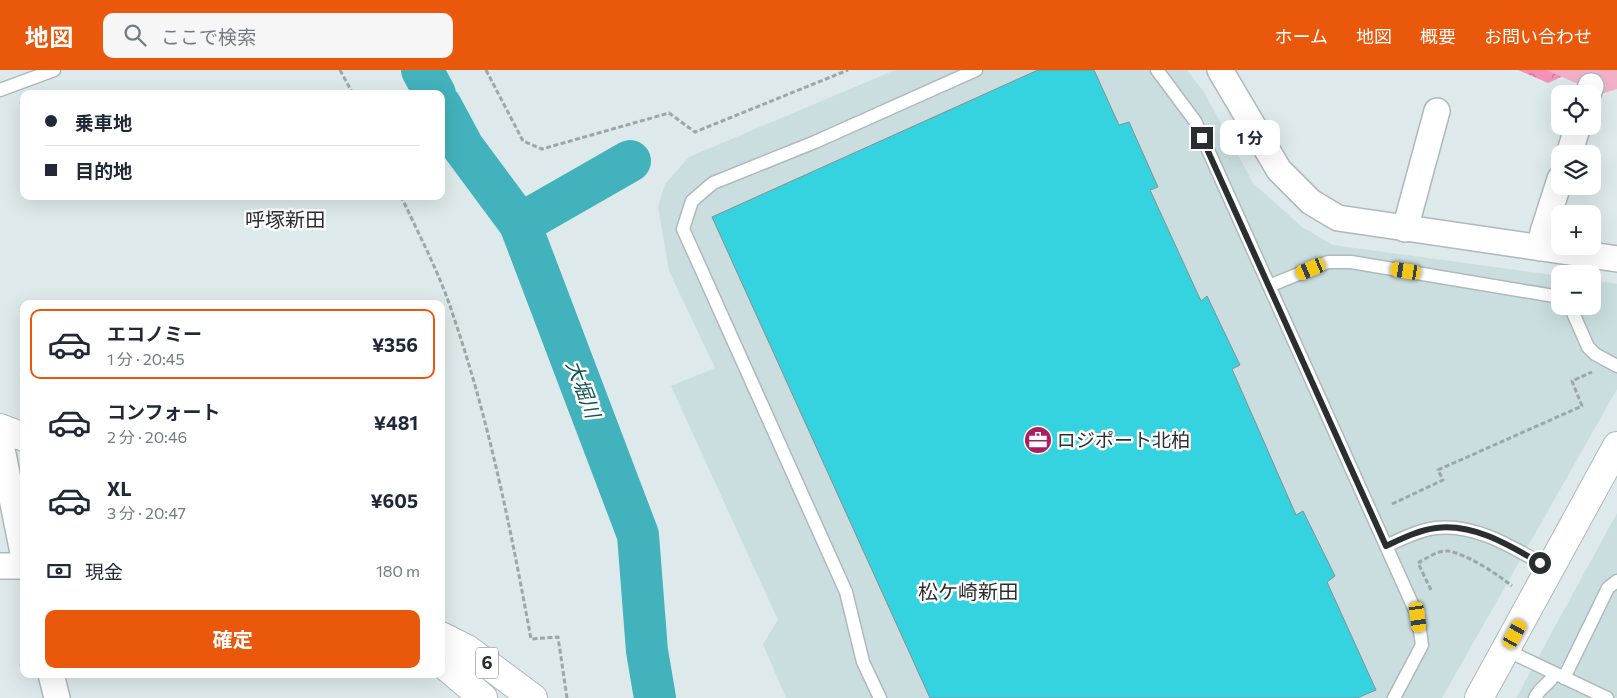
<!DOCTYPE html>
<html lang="ja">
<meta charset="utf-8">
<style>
body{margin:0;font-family:Commissioner,"Noto Sans JP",sans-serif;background:#f6f6f7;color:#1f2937;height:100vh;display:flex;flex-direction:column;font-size:19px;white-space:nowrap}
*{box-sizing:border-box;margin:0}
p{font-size:16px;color:#747a83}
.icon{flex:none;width:28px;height:28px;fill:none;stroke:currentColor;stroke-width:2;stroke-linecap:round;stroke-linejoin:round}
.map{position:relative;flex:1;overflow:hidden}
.sheet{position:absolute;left:20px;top:230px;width:425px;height:378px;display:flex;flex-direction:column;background:#fff;border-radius:10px;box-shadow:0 5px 20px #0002}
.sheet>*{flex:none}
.banner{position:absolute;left:20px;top:20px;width:425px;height:110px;border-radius:10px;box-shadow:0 5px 20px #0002;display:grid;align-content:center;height:110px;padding:0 25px;background:#fff}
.buttons{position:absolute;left:1551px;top:15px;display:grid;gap:10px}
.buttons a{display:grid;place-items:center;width:50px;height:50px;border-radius:10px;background:#fff;box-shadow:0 5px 20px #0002;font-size:25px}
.end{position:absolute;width:22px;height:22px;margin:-11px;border:6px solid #2a2e2f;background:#fff;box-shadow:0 0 0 2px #fff}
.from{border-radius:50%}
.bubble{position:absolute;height:35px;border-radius:10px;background:#fff;box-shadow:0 5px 20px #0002;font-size:16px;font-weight:700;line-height:35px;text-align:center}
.car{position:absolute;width:15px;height:30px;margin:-15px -8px;border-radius:6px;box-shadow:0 0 4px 1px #0007;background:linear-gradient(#f5c518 24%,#345 0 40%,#f5c518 0 76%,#345 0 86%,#f5c518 0)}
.banner b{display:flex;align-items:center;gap:18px;height:48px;font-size:19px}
.banner b+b{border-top:1px solid #e0e1e3}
.banner i{width:12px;height:12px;background:#1f2937}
ul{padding:9px 0 0;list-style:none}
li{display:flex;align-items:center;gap:15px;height:70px;margin:0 10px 8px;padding:0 15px;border:2px solid transparent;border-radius:10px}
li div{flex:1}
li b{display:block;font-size:19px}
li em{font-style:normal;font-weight:700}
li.selected{border-color:#ea580c}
li>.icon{width:45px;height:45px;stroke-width:1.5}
.pay{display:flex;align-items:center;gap:12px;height:55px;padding:0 25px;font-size:19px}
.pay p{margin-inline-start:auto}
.button{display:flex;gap:10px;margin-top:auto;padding:10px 25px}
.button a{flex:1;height:58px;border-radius:10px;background:#ea580c;color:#fff;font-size:20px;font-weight:700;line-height:58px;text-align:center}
header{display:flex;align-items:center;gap:30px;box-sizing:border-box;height:70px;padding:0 25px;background:#ea580c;color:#fff}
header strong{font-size:24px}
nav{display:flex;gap:28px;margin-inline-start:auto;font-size:18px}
.search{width:350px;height:45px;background:#f6f6f7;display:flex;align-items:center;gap:12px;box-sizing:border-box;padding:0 18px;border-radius:10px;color:#747a83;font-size:19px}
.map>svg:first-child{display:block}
.built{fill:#cadee0}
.forest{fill:url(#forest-crowns)}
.park{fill:#f1b0c7}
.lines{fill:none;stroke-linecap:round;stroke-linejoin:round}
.river{stroke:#42b2bc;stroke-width:42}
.building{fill:#34d3df;stroke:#859091}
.service-casing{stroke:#aeb9ba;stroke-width:15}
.minor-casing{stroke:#aeb9ba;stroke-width:28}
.tertiary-casing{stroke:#aeb9ba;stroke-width:30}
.trunk-casing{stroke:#aeb9ba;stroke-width:30}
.path{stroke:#9ea7a8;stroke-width:3;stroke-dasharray:5 2.5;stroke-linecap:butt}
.service{stroke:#fff;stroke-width:12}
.minor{stroke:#fff;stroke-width:25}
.tertiary{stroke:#fff;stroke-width:28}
.trunk{stroke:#fff;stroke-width:28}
.route{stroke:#2a2e2f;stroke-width:6}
.labels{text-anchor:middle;stroke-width:5;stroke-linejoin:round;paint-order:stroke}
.shield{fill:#fff;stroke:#6a6d6d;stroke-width:1}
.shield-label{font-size:18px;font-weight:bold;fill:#2a2e2f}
.poi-label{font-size:19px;fill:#2a2e2f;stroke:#fff;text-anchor:start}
.neighbourhood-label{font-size:20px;fill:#2a2e2f;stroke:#fff}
.water-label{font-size:20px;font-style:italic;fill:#125358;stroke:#fff}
</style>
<header>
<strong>地図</strong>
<div class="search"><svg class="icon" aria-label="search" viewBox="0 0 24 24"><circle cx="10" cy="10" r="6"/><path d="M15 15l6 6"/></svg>ここで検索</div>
<nav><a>ホーム</a><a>地図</a><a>概要</a><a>お問い合わせ</a></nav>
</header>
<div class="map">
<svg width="1617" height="628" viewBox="0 0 1617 628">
<defs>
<pattern id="forest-crowns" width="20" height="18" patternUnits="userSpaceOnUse" patternTransform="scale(1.25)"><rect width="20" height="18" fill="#f492b7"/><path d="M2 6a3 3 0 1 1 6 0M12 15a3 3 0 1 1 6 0" fill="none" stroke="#c67895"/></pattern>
</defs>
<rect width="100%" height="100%" fill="#dde9ea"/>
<path class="built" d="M895,0H1187L1204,22L1253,113L1302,157L1333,175L1560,206V236H1592L1593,210L1617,214V319L1442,628H786L763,574L778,550L671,316L715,298L669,201L658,137L665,114L689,87Z
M1617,443V628H1516Z"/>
<path class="forest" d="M1518,0H1617L1568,4L1548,13Z"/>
<path class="park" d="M1546,0H1617V19L1601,24Z"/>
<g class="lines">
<path class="river" d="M422,0L435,24
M441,36L463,77L520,154L638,465L647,581L655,628
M520,154L630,91"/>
</g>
<path class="building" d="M1038,0H1094L1119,55L1129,52L1158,117L1150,120L1201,231L1207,226L1240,295L1232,299L1296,445L1303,441L1335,506L1327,512L1376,620L1357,628H930L712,147Z"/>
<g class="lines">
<defs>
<path id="service" d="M1157,0L1195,51L1418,547L1422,575L1394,628
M0,20L54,0
M1269,216L1328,192H1351L1560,227
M1570,236L1588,277L1595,284L1617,296
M1386,476C1401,469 1419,460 1436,458C1477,453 1517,480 1551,499
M1506,580L1607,628
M1564,608L1608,518L1617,511
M880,628L863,592L846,522L683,159L692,131L713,113L815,72L976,0
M1535,628C1541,615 1548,617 1555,603"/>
<path id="minor" d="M1220,0L1279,100L1311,132L1338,148L1617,189
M1588,24L1591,16
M1569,84L1578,56
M1405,159L1437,41
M1540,178L1543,162L1560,109
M0,369L24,488
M0,496H24
M51,604L57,628"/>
<path id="tertiary" d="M1479,628L1617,376"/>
<path id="trunk" d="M0,358L24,367
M441,566L467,579L533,628
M441,592L483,628"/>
</defs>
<use href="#service" class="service-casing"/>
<use href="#minor" class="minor-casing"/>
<use href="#tertiary" class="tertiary-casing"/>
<use href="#trunk" class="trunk-casing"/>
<path class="path" d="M340,0L353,24
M486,0L523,71L542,79L669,43L695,62L848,0
M401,126C419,165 440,204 453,245C489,350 511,460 531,569L558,567L567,628
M1392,434L1443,410L1438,400L1582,336L1572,311L1592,302
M1431,520L1418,493C1427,488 1438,480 1448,481C1467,484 1497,504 1512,516"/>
<use href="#service" class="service"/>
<use href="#minor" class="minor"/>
<use href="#tertiary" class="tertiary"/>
<use href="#trunk" class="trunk"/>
</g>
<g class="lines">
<path class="route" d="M1202,68L1386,476C1401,469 1419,460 1436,458C1473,453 1509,475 1540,493"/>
</g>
<defs>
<symbol id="office-disc" viewBox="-11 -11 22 22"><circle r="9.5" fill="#a91f64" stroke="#fff"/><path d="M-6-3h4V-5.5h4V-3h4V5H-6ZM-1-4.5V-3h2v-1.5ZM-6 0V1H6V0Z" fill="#fff"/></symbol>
</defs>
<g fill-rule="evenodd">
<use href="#office-disc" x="1022" y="354" width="32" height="32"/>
</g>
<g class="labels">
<rect class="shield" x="476" y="577.5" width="22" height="31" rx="4"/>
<g class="shield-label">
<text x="487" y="599">6</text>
</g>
<g class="poi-label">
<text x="1057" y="377">ロジポート北柏</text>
</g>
<g class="neighbourhood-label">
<text x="285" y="157">呼塚新田</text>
<text x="968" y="529">松ケ崎新田</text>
</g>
<g class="water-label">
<text transform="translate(583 319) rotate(69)" y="7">大堀川</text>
</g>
</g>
</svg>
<div class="buttons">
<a><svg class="icon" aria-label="locate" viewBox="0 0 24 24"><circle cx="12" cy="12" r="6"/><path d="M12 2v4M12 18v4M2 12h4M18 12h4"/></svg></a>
<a><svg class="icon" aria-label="layers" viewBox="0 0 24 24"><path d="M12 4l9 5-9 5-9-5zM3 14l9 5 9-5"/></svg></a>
<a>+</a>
<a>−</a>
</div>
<i class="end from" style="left:1540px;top:493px"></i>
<i class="end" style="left:1202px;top:68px"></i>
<div class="bubble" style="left:1220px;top:50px;width:60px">1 分</div>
<i class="car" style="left:1311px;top:199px;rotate:247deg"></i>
<i class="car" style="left:1406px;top:201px;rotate:279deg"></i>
<i class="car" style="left:1418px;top:547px;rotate:172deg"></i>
<i class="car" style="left:1515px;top:564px;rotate:29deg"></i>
<div class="banner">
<b><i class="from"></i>乗車地</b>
<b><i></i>目的地</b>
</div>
<section class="sheet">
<ul>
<li class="selected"><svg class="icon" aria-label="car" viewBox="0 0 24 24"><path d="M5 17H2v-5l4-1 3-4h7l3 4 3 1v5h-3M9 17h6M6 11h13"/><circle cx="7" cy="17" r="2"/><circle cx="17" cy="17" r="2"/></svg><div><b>エコノミー</b><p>1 分 · 20:45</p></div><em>¥356</em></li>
<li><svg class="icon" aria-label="car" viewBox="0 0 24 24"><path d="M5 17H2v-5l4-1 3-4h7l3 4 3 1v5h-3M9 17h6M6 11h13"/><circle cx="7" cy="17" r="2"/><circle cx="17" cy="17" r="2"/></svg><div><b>コンフォート</b><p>2 分 · 20:46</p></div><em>¥481</em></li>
<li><svg class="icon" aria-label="car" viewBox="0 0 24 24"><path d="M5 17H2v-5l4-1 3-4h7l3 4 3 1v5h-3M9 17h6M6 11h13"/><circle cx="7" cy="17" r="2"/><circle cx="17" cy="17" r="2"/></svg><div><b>XL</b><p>3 分 · 20:47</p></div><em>¥605</em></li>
</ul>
<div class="pay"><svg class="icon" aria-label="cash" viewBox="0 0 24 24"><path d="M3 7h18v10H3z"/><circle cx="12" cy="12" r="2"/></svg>現金<p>180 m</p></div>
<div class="button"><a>確定</a></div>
</section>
</div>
